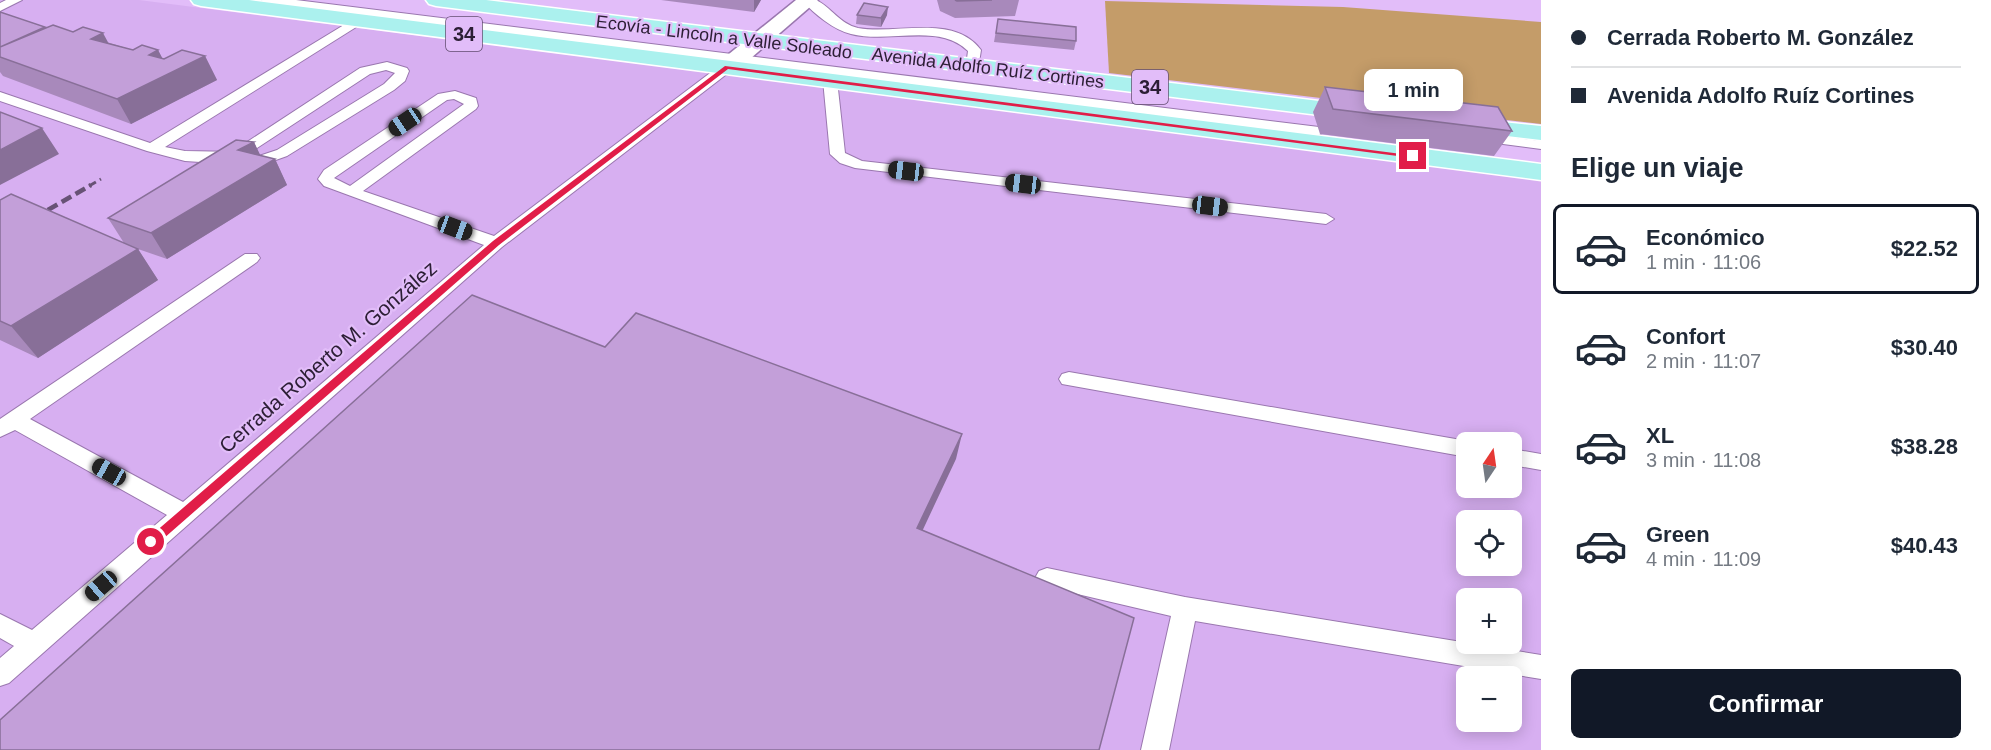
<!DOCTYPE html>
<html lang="es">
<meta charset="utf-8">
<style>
body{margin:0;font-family:Helvetica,sans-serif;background:#f2f2f3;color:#1f2937;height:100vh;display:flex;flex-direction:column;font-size:22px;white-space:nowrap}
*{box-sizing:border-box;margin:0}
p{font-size:20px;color:#747a83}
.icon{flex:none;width:33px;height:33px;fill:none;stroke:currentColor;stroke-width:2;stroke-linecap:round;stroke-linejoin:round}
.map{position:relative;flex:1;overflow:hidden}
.details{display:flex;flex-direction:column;background:#fff;width:450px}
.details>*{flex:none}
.guide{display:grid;align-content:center;height:132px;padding:0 30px;background:#fff}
.needle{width:39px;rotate:13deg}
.controls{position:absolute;left:1456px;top:432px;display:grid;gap:12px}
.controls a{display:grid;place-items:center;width:66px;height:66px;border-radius:9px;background:#fff;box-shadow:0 3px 15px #0003;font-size:30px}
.end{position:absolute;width:27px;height:27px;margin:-14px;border:8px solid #e11d48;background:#fff;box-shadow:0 0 0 3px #fff}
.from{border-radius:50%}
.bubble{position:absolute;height:42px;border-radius:9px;background:#fff;box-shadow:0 3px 15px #0003;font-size:20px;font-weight:700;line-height:42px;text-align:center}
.car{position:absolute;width:18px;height:36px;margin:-18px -9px;border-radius:8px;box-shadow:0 0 4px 2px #0007;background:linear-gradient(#222 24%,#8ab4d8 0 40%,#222 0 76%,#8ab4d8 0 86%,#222 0)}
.guide b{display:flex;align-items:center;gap:21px;height:57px;font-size:22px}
.guide b+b{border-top:2px solid #e0e1e3}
.guide i{width:15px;height:15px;background:#1f2937}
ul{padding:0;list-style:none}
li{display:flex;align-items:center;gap:18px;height:90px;margin:0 12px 9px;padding:0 18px;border:3px solid transparent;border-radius:9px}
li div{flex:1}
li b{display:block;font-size:22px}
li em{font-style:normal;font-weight:700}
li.on{border-color:#111827}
li>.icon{width:54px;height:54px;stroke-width:1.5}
h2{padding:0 30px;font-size:27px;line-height:72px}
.cta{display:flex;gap:12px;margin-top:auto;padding:12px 30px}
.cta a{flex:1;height:69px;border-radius:9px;background:#111827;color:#fff;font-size:24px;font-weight:700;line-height:69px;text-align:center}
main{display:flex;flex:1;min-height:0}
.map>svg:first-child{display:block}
.built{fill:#d7aff1;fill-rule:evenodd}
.green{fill:#c49c69}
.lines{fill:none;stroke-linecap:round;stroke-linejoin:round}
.service-casing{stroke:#9a77af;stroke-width:2}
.tertiary-casing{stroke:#9a77af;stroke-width:3}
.primary-casing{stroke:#fff;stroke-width:3}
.service{fill:#fff;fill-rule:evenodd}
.tertiary{fill:#fff;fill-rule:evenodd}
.primary{fill:#abf1ee;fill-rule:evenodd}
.rail-far1{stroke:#675275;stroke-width:3;stroke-dasharray:8 4.5;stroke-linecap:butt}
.rail{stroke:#675275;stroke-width:4.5;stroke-dasharray:11 5;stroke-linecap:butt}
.wall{fill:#a889bb}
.shaded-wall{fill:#886f98}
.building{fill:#c39fd9;stroke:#886f98;stroke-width:1.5}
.route{fill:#e11d48}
.labels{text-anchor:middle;stroke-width:4.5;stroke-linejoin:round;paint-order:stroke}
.far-street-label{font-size:18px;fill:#2c1e35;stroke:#e2bdf9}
.shield{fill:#e2bdf9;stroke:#634e70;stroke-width:1.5}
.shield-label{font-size:20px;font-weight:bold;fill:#2c1e35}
.street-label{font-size:21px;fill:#2c1e35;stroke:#e2bdf9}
</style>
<main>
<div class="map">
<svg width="1541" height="750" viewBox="0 0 1541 750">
<rect width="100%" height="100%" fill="#e2bdf9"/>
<path class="built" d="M0,0H139L1541,179V750H0ZM1467,442H1512V488H1467ZM1467,520H1512V566H1467ZM1467,598H1512V644H1467ZM1467,676H1512V722H1467Z"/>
<path class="green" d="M1105,1L1343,7L1541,22V124L1109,73Z"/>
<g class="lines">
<defs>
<path id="service" d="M6,0H22L0,11V3Z
M261,0H296L1319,127L1326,131L1319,135L267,4Z
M802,0C806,0 812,0 816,0C831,7 840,24 858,28C897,35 953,13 981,50L978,69H968L966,66L968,51C938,22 889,44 851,34C834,30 814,14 802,0Z
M357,17L361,18L363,21L361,24L165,147L185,151L238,152L247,142L360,68L387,62L407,68L409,71L405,81L394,90L287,156L259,166L245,161L216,163L185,161L147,151L0,101V92L150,143ZM386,70L395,73L384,84L277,150L259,156L253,153L257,148L370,74Z
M727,63L734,67L732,70L502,247L9,683L0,686V658L14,646L0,638V614L32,630L167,515L15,430L0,437V419L245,254H257L260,258L257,262L30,419L183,502L484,245L324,186L318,179L324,170L438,94L455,91L476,98L478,106L476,109L363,191L494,236L722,64ZM454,99L464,104L350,186L334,178L447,100Z
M830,76L837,80L845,153L862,161L1326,214L1334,219L1326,224L855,168L840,163L830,154L823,80Z
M1485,134L1541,141V149L1480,141L1478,138Z
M1069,372L1467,441L1472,442H1467V457L1062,384L1059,379L1062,374Z
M1512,449L1541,454V470L1512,465Z
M1047,568L1185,597L1541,655V679L1195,621L1169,750H1141L1171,616L1039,585L1035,578L1039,571Z"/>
<path id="tertiary" d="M796,0H818L735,72L727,74L719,72L716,67L719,62Z"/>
<path id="primary" d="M191,0H249L1541,164V180L201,6L194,4Z
M426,0H486L1360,106L1368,108L1372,113L1368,118L1360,120L436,6L429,4Z
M1465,118L1541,126V140L1456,130L1453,125L1456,120Z"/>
</defs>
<use href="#service" class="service-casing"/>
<use href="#tertiary" class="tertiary-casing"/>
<use href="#primary" class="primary-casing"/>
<use href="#service" class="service"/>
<use href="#tertiary" class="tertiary"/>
<use href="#primary" class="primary"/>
<path class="rail-far1" d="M89,186L101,179"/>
<path class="rail" d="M34,218L91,185"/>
</g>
<path class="wall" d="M661,0H761L754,12Z
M937,0H1019L1015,16L955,18L940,11Z
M0,12L45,27L46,28L73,32L133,50H158L162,58L164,59L205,56L217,80L131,124L3,76L0,72Z
M857,15H887L881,27L856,24Z
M998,19L1076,41L1074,50L994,42Z
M1325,87L1512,131L1494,156L1320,134L1313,112Z
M254,142L260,156L275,159L287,185L167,259L138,249L158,280L38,358L0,340V200L124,243L108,218Z"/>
<path class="shaded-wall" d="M754,0H761L754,12Z
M888,7L887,15L881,27V18Z
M103,33L116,57L91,39Z
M158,50L170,73L205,56L217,80L131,124L117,99L149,55Z
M42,128L59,154L0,185V150Z
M254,142L265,165L275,159L287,185L167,259L151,233L238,150Z
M138,249L158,280L38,358L11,326Z
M962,434L956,459L912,553L917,528Z"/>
<path class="building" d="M955,0H992L957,1Z
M864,3L888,7L881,18L857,15Z
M0,12L45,27L0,47Z
M998,19L1076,27V41L996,33Z
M53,25L73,32L83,27L103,33L91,39L133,50L142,45L158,50L149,55L164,59L182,50L205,56L117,99L0,57V47Z
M1325,87L1498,107L1512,131L1333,109Z
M0,112L42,128L0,150Z
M236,140L254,142L238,150L275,159L151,233L108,218Z
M11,194L138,249L11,326L0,321V200Z
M472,295L605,347L636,313L962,434L917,528L1134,618L1099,750H0V720Z"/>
<path class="route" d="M725,66L1417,156L1413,158L728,69L499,245L155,546H147V539L493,241Z"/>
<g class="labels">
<g class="far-street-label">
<text transform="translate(724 37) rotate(7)" y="6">Ecovía - Lincoln a Valle Soleado</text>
<text transform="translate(988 68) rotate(7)" y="6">Avenida Adolfo Ruíz Cortines</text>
</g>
<g class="shield">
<rect x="446" y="17" width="36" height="34" rx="4.5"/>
<rect x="1132" y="70" width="36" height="34" rx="4.5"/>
</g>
<g class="shield-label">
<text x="464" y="41">34</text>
<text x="1150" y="94">34</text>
</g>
<g class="street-label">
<text transform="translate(328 357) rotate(-41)" y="7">Cerrada Roberto M. González</text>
</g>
</g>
</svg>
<div class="controls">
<a><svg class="needle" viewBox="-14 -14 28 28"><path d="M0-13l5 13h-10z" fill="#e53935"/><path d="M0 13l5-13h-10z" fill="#747a83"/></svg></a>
<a><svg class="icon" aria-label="locate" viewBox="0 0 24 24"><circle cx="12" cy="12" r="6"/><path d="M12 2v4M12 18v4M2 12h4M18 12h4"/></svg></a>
<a>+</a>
<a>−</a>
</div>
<i class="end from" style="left:151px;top:542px"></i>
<i class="end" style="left:1413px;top:156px"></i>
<div class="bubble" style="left:1364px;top:69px;width:99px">1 min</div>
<i class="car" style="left:405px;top:122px;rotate:236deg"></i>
<i class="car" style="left:906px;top:171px;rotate:277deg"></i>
<i class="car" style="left:1023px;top:184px;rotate:277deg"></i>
<i class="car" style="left:1210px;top:206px;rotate:97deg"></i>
<i class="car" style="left:455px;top:228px;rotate:110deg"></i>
<i class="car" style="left:109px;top:472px;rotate:299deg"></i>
<i class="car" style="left:101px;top:586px;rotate:229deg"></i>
</div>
<section class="details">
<div class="guide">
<b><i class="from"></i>Cerrada Roberto M. González</b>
<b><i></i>Avenida Adolfo Ruíz Cortines</b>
</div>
<h2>Elige un viaje</h2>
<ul>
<li class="on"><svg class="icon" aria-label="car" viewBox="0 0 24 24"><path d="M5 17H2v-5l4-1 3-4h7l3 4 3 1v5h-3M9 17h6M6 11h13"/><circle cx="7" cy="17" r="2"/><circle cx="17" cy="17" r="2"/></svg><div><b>Económico</b><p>1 min · 11:06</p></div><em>$22.52</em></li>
<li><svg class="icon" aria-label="car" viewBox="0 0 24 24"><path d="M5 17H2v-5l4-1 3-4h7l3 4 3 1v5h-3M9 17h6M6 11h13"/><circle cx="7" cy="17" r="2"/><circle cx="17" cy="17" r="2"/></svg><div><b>Confort</b><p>2 min · 11:07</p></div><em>$30.40</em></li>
<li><svg class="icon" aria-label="car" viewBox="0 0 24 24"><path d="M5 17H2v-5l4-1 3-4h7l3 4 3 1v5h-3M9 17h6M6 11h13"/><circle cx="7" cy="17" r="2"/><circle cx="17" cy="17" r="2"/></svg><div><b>XL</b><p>3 min · 11:08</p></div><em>$38.28</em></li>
<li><svg class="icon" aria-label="car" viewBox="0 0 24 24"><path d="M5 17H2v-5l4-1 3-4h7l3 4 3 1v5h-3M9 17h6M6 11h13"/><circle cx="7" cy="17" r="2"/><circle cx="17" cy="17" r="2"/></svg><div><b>Green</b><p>4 min · 11:09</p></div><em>$40.43</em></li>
</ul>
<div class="cta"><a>Confirmar</a></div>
</section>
</main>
